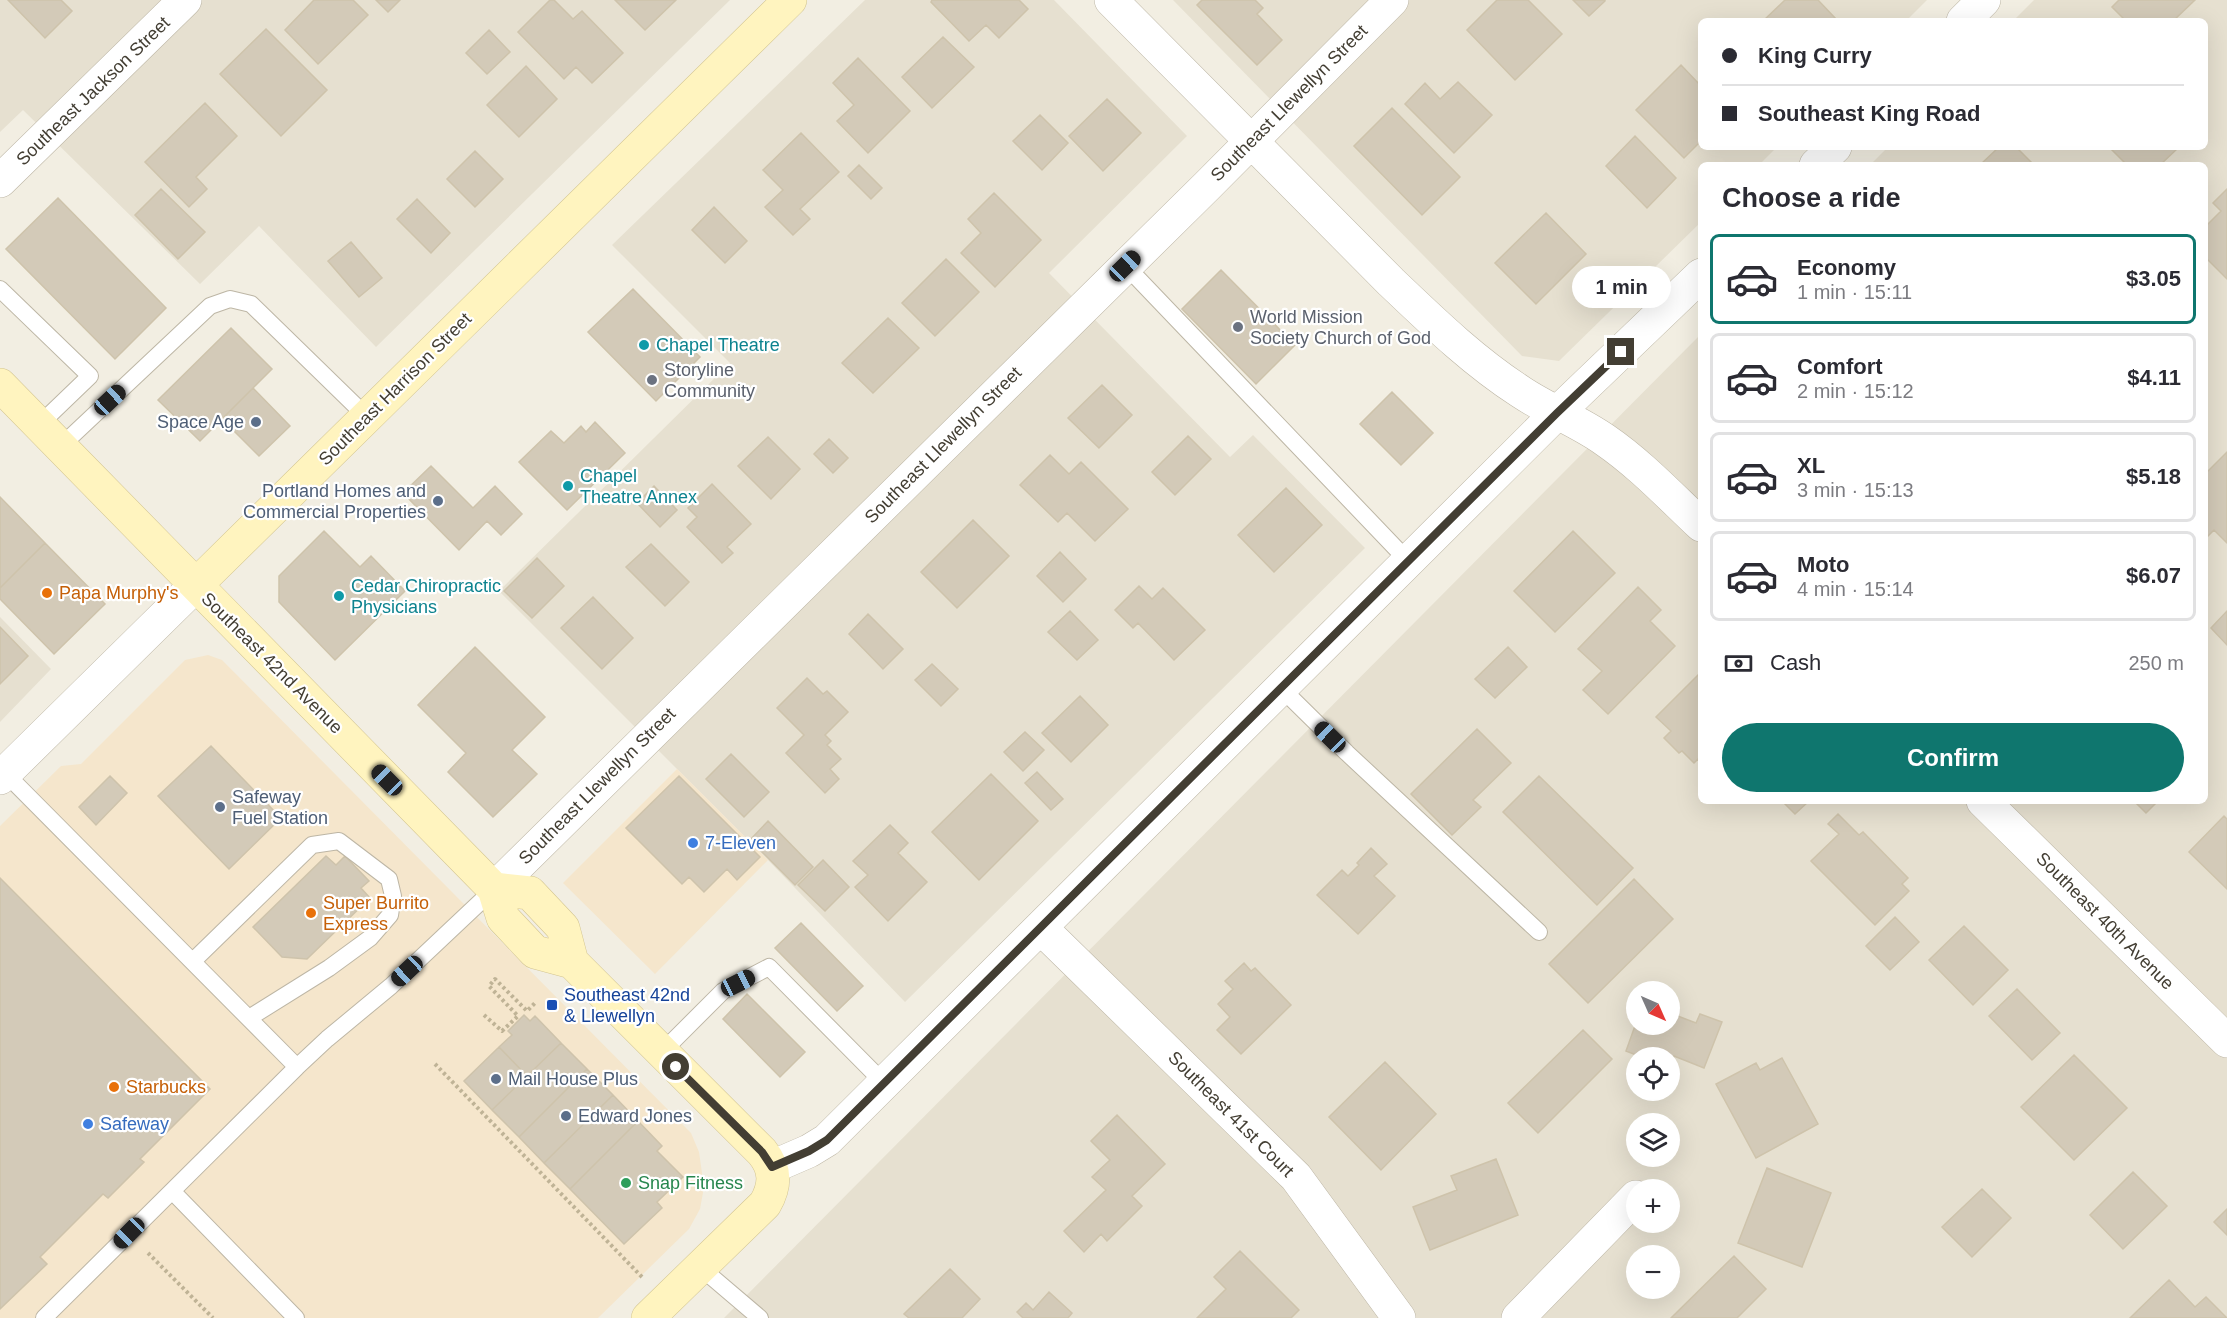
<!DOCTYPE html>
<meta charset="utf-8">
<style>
body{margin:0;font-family:Helvetica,sans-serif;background:#f7f7f7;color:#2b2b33;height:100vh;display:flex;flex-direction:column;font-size:22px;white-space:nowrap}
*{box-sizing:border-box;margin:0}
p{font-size:20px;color:#7c7c81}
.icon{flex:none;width:33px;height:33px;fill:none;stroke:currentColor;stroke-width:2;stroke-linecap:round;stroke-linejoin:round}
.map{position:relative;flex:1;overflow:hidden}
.side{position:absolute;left:1698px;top:162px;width:510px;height:642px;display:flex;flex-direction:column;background:#fff;border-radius:9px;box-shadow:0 6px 24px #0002}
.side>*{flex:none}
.hud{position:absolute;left:1698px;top:18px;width:510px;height:132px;border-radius:9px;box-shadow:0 6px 24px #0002;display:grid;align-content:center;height:132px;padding:0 24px;background:#fff}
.needle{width:39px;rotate:135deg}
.buttons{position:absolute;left:1626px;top:981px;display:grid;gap:12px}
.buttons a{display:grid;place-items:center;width:54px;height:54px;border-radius:50%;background:#fff;box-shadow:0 6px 24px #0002;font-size:30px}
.end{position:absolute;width:27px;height:27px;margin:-14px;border:8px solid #433e33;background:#fff;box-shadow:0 0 0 3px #fff}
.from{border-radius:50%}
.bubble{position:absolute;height:42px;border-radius:21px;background:#fff;box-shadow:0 6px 24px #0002;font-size:20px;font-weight:700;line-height:42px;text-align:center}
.car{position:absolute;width:18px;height:36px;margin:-18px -9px;border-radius:8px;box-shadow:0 0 4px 2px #0007;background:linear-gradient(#222 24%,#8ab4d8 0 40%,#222 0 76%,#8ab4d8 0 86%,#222 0)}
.hud b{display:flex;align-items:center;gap:21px;height:57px;font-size:22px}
.hud b+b{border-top:2px solid #e1e1e2}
.hud i{width:15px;height:15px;background:#2b2b33}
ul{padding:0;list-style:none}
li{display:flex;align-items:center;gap:18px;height:90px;margin:0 12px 9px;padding:0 12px;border:3px solid #e1e1e2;border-radius:9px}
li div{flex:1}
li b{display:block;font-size:22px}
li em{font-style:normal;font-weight:700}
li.current{border-color:#0f766e}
li>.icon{width:54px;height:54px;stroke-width:1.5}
h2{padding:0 24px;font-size:27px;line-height:72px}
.pay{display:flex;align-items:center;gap:15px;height:66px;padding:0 24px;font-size:22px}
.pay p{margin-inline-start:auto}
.primary-button{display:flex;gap:12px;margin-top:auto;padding:12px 24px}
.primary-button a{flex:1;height:69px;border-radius:36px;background:#0f766e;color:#fff;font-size:24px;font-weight:700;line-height:69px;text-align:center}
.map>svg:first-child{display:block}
.residential{fill:#e6e0d0;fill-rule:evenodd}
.commercial{fill:#f5e6cc}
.building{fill:#d3cab8;stroke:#cec3ab;stroke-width:1.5}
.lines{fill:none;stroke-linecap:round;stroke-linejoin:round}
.lane-casing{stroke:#bdb6a5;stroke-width:18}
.street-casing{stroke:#bdb6a5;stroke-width:34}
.secondary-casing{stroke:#d3c591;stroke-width:34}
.path{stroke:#bfb396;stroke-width:4;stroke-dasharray:3 3;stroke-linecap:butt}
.lane{stroke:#fff;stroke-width:16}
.street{stroke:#fff;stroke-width:33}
.secondary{stroke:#fff4bf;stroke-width:33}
.route{stroke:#433e33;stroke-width:8}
.worship-dot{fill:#6b7280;stroke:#fff;stroke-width:2}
.culture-dot{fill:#0f9aa8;stroke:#fff;stroke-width:2}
.service-dot{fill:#5c6f8a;stroke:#fff;stroke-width:2}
.food-dot{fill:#e8710a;stroke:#fff;stroke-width:2}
.shop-dot{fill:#3f7fe0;stroke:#fff;stroke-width:2}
.transit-dot{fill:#1a4fb4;stroke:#fff;stroke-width:2}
.leisure-dot{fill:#2e9e5b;stroke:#fff;stroke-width:2}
.labels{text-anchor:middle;stroke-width:4.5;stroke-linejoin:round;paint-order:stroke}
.street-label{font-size:18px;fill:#433e33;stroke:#fff}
.worship-label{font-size:18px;fill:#5b616d;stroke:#fff;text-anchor:start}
.culture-label{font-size:18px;fill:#0d838f;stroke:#fff;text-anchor:start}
.service-label{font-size:18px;fill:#4e5e75;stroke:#fff;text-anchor:start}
.food-label{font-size:18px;fill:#c56008;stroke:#fff;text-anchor:start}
.shop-label{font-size:18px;fill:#366cbe;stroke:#fff;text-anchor:start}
.transit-label{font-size:18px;fill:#164399;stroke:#fff;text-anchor:start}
.leisure-label{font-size:18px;fill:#27864d;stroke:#fff;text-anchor:start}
</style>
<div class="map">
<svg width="2227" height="1318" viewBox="0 0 2227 1318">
<rect width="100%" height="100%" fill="#f2eee2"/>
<path class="residential" d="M0,0H730L376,347L259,226L200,284L23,110L0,132Z
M865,0H1054L1187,136L1049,273L1230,457L1253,435L1365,548L905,1002L768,860L499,591L730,363L612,245Z
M1173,0H1927L1906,21H1701V147H1777L1759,165H1701V222L1559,361L1522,356Z
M2034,0H2227V1318H724L1701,334V801H2205V165H1870L1888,147H2205V21H2013ZM1636,992H1670V1024H1636ZM1636,1058H1670V1090H1636ZM1636,1124H1670V1156H1636ZM1636,1190H1670V1222H1636ZM1636,1256H1670V1288H1636Z
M0,617L51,669L0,722Z"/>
<path class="commercial" d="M208,655L222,660L691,1133L699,1152L704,1187L700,1209L689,1229L598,1318H0V826L61,766L81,764L185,660Z
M677,769L768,860L655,974L563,883Z"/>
<path class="building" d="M8,0H61L72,11L45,38Z
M314,0H353L368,15L318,64L285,30Z
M376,0H400L388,12Z
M550,0H554L573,19L582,11L623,53L592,83L576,67L564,79L518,32Z
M615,0H676L645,30Z
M932,0H1019L1028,9L999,38L986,25L969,41L931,2Z
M1202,0H1255L1263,8L1257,14L1282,40L1257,65L1197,5Z
M1497,0H1528L1562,34L1515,80L1467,30Z
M1573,0H1605V1L1589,16Z
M1785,0H1818L1836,19L1834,21H1763Z
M2119,0H2195L2173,21H2126L2112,7Z
M266,29L327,90L281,136L220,74Z
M489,30L510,52L487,74L466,53Z
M943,37L974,67L932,108L902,77Z
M858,58L910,111L868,153L837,121L854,105L833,83Z
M1681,65L1701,86V141L1684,158L1636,110Z
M526,66L557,99L519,137L487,105Z
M1458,82L1492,115L1454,153L1405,104L1425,83L1440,99Z
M1107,99L1141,133L1103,171L1069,136Z
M205,103L237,136L196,177L207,189L189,207L145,162Z
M1392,108L1460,177L1422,215L1354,146Z
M1040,115L1068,143L1042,170L1013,141Z
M801,133L839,172L800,209L810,219L793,235L765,207L783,190L763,170Z
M1635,136L1676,178L1647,208L1606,166Z
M1999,147H2016L2034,165H1980Z
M2109,147H2177L2178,148L2160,165H2127Z
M475,151L503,179L475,207L447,179Z
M859,165L882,188L871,199L848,176Z
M161,189L205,232L178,259L135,215Z
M2227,189V279L2205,257V227L2221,211L2213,203Z
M994,193L1041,240L995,287L961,253L981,233L968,219Z
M58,198L166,308L115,359L6,249Z
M417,199L450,233L431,253L397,219Z
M714,207L747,241L725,263L692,230Z
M1546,213L1586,254L1536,304L1495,263Z
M351,242L382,278L359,297L328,261Z
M946,259L979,292L935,336L902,303Z
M1221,270L1295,345L1256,384L1182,309Z
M633,289L700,357L656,401L588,332Z
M888,318L919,348L873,393L842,363Z
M231,328L272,369L200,441L158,400Z
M1102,385L1132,415L1099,448L1068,418Z
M253,388L290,426L259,456L222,419Z
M1392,392L1433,433L1401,465L1360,424Z
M595,422L625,453L567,510L519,462L551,431L564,443L581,426L586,432Z
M1188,436L1211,459L1175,495L1152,472Z
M768,437L800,469L771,499L738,466Z
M829,439L848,458L833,473L814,454Z
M2227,452V543L2214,530L2205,539V474Z
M1050,455L1069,474L1081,462L1128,509L1095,541L1067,513L1058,522L1020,485Z
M431,466L473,508L495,486L522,514L501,535L487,521L459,550L403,493Z
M712,484L751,524L727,547L733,553L722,563L687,527L697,517L688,508Z
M654,486L677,510L660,527L637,503Z
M1286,488L1322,525L1274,572L1238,535Z
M0,497L45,543L0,588Z
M973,520L1009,556L957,608L921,572Z
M324,531L360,567L371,556L405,591L335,660L279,602V576Z
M1573,531L1615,573L1555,632L1514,591Z
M45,543L105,604L54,654L0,599V588Z
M651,544L689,582L665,606L626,567Z
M1060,552L1086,579L1063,602L1037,576Z
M537,558L564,586L532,618L504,591Z
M1139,586L1152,599L1163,588L1205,630L1174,660L1138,623L1133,628L1115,610Z
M1638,587L1661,610L1650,621L1675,646L1608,714L1583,690L1602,671L1578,649Z
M593,597L633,638L602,669L561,628Z
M1070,611L1098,640L1077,660L1048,632Z
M2227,611V645L2211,628Z
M868,614L903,649L883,669L849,634Z
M0,627L28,656L0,684Z
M475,647L545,717L512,750L537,774L493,817L448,772L466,753L418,705Z
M1508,647L1527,667L1495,698L1475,679Z
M932,664L958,689L941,706L915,680Z
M1701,672V762L1698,759L1694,763L1682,751L1679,753L1664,738L1671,731L1656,717Z
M807,678L823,694L827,691L848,712L825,735L831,741L827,745L841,759L830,769L839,779L825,793L786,753L804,735L777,708Z
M1080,696L1108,725L1071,762L1042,733Z
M1477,729L1511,763L1473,800L1481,807L1452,835L1411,794Z
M1025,732L1044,750L1023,771L1004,752Z
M211,746L281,818L229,869L158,796Z
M731,754L769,792L744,817L706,779Z
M1037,772L1063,799L1051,810L1025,783Z
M991,774L1038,821L979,880L932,832Z
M110,776L127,793L96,825L79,807Z
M679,776L760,857L737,880L727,869L704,892L689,877L682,884L626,828Z
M1539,776L1633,868L1597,905L1503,812Z
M1782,801H1809L1795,814Z
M2134,801H2158L2146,813Z
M1838,814L1859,835L1863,832L1908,878L1902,884L1909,891L1875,925L1811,861L1839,834L1828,824Z
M2224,816L2227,819V889L2189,852Z
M768,821L813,867L795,885L750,840Z
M890,825L908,843L898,853L927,882L888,921L855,887L868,875L853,861Z
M1371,848L1387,864L1374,876L1395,896L1358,934L1317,895L1342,870L1348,876L1359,865L1357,863Z
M326,856L336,865L345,856L369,881L361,888L370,898L307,959L282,957L253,927Z
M823,860L849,887L825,911L798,885Z
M0,878L210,1089L140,1159L144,1162L108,1198L103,1194L40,1257L47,1264L0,1309Z
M1634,879L1673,919L1588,1003L1549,964Z
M1895,917L1919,942L1890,970L1866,946Z
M801,923L863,986L837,1011L775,948Z
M1964,926L2008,970L1973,1005L1929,960Z
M1244,963L1251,971L1255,968L1291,1005L1241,1054L1217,1030L1230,1017L1218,1004L1233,989L1225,981Z
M2017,989L2060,1033L2032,1060L1989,1016Z
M747,994L805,1052L780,1077L723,1019Z
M1670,1013L1696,1023L1700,1014L1722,1022L1704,1068L1674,1056L1670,1066V1058H1644L1626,1051L1636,1023L1670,1024Z
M524,1015L530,1021L535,1016L561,1043L527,1076L499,1047L512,1035L508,1031Z
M1583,1030L1612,1059L1538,1133L1508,1103Z
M561,1043L587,1069L519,1137L492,1110Z
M499,1047L527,1076L492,1110L464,1081Z
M2074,1055L2127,1108L2074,1160L2021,1107Z
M1782,1058L1818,1124L1756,1158L1716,1084L1756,1063L1760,1070Z
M1385,1062L1436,1114L1381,1170L1329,1117Z
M587,1069L613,1095L544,1163L519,1137Z
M613,1095L638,1121L570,1189L544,1163Z
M1117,1115L1165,1164L1132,1196L1142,1206L1107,1241L1101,1234L1084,1252L1064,1231L1106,1190L1092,1177L1110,1160L1091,1141Z
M638,1121L662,1146L657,1151L683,1177L657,1202L662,1208L624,1244L570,1189Z
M1496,1159L1518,1215L1430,1250L1413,1207L1457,1190L1451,1176Z
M1767,1168L1831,1193L1802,1267L1738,1243Z
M2133,1172L2167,1206L2123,1249L2090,1215Z
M1982,1189L2011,1218L1972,1257L1942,1227Z
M2227,1209V1235L2214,1222Z
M1240,1251L1299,1310L1291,1318H1197L1226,1289L1214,1277Z
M1734,1256L1766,1289L1737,1318H1671Z
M950,1269L980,1299L962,1318H909L904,1314Z
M2169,1280L2195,1307L2206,1297L2227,1318H2130Z
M1049,1292L1072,1313L1068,1318H1023L1017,1312L1026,1303L1033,1310Z"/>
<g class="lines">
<defs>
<path id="lane" d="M1125,265L1408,561
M0,289L90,376L39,425
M60,447L210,306L230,299L251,304L367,417
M1281,688L1347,753L1539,932
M5,773L297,1067
M193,961L312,845L339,841L389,879L393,896L390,915L370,938L329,968L249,1018
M662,1052L723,991L769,967L884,1083
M172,1191L296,1318
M700,1267L760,1318
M44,1318L297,1067L327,1039L391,986L494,889"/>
<path id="street" d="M1111,0L1391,282C1432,321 1473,361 1521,392C1548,410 1578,421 1605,440C1640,464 1670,496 1701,525
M1963,21L1984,0
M1816,165L1835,147
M0,181L185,0
M0,778L196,585
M1983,801L2227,1041
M494,889L1207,186L1392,0
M1041,928L1296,1177L1399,1318
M772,1167L809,1151L827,1140L1557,413L1701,275
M1518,1318L1636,1197"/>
<path id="secondary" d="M0,385L494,889L503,918L535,952L572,962
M196,585L790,0
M494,889L530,893L563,928L572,962L762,1152C776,1169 776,1185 765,1204L648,1318"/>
</defs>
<use href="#lane" class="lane-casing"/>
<use href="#street" class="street-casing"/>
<use href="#secondary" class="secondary-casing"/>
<path class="path" d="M484,1015L502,1031L518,1016L489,986L495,979L527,1011L536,1002
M435,1064L642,1277
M148,1253L213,1318"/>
<use href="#lane" class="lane"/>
<use href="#street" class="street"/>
<use href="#secondary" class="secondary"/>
</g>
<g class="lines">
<path class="route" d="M676,1067L762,1152L772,1167L809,1151L827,1140L1557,413L1621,352"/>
</g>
<g class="worship-dot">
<circle cx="1238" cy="327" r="6"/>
<circle cx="652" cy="380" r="6"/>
</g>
<g class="culture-dot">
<circle cx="644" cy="345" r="6"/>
<circle cx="568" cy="486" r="6"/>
<circle cx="339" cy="596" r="6"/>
</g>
<g class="service-dot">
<circle cx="256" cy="422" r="6"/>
<circle cx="438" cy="501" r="6"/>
<circle cx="220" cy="807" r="6"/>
<circle cx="496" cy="1079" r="6"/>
<circle cx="566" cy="1116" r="6"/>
</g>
<g class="food-dot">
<circle cx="47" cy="593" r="6"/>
<circle cx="311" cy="913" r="6"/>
<circle cx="114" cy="1087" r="6"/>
</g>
<g class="shop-dot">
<circle cx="693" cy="843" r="6"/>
<circle cx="88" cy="1124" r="6"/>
</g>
<rect class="transit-dot" x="546" y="999" width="12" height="12" rx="3"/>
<circle class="leisure-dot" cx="626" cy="1183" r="6"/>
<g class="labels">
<g class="street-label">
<text transform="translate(93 91) rotate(-44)" y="6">Southeast Jackson Street</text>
<text transform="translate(1289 103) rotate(-45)" y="6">Southeast Llewellyn Street</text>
<text transform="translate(395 389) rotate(-45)" y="6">Southeast Harrison Street</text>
<text transform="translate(943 445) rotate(-45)" y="6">Southeast Llewellyn Street</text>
<text transform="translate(272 663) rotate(45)" y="6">Southeast 42nd Avenue</text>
<text transform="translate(597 786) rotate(-45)" y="6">Southeast Llewellyn Street</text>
<text transform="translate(2105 921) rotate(45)" y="6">Southeast 40th Avenue</text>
<text transform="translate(1231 1114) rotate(45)" y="6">Southeast 41st Court</text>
</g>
<g class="worship-label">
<text x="1250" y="323">World Mission<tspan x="1250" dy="21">Society Church of God</tspan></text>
<text x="664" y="376">Storyline<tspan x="664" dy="21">Community</tspan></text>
</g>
<g class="culture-label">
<text x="656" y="351">Chapel Theatre</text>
<text x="580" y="482">Chapel<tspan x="580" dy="21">Theatre Annex</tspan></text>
<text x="351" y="592">Cedar Chiropractic<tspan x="351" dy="21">Physicians</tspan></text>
</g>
<g class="service-label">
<text x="244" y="428" text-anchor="end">Space Age</text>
<text x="426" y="497" text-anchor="end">Portland Homes and<tspan x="426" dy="21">Commercial Properties</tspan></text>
<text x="232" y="803">Safeway<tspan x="232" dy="21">Fuel Station</tspan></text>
<text x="508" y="1085">Mail House Plus</text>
<text x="578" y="1122">Edward Jones</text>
</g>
<g class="food-label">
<text x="59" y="599">Papa Murphy's</text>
<text x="323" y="909">Super Burrito<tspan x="323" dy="21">Express</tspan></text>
<text x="126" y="1093">Starbucks</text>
</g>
<g class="shop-label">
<text x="705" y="849">7-Eleven</text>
<text x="100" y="1130">Safeway</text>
</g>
<g class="transit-label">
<text x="564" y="1001">Southeast 42nd<tspan x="564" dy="21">&amp; Llewellyn</tspan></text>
</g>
<g class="leisure-label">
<text x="638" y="1189">Snap Fitness</text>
</g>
</g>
</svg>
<div class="buttons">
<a><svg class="needle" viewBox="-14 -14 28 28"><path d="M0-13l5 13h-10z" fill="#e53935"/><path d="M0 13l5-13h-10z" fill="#7c7c81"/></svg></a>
<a><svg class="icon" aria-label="locate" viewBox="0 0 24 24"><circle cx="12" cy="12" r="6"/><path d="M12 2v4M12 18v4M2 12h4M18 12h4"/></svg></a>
<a><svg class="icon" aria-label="layers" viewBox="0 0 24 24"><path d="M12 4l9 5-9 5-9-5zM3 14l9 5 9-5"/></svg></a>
<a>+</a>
<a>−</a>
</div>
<i class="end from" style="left:676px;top:1067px"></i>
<i class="end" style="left:1621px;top:352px"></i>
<div class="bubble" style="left:1572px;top:266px;width:99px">1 min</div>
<i class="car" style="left:1125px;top:266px;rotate:46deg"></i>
<i class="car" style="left:110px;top:400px;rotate:47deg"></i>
<i class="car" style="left:1330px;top:737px;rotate:314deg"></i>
<i class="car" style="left:387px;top:780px;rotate:315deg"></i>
<i class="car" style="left:407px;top:971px;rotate:227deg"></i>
<i class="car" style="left:738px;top:983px;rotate:63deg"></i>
<i class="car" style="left:129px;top:1233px;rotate:225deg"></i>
<div class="hud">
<b><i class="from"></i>King Curry</b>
<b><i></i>Southeast King Road</b>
</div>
<section class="side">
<h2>Choose a ride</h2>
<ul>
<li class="current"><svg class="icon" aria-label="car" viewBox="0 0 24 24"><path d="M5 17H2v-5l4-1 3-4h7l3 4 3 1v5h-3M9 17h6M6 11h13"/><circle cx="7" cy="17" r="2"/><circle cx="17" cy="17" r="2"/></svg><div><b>Economy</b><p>1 min · 15:11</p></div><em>$3.05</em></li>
<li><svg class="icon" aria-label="car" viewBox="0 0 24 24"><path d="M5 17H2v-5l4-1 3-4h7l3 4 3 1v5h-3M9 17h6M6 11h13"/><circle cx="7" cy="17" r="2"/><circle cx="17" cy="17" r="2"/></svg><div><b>Comfort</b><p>2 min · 15:12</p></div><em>$4.11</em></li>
<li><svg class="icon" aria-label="car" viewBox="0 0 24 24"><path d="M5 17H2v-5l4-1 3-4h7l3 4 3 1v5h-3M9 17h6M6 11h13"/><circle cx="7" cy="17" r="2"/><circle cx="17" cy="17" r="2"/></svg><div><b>XL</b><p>3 min · 15:13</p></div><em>$5.18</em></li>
<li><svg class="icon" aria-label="car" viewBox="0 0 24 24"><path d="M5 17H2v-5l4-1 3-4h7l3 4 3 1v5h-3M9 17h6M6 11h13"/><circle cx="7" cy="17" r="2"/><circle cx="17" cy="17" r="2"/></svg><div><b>Moto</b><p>4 min · 15:14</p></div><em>$6.07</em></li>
</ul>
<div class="pay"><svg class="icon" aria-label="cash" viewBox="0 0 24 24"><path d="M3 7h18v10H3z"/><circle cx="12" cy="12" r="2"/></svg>Cash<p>250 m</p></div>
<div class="primary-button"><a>Confirm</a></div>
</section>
</div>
